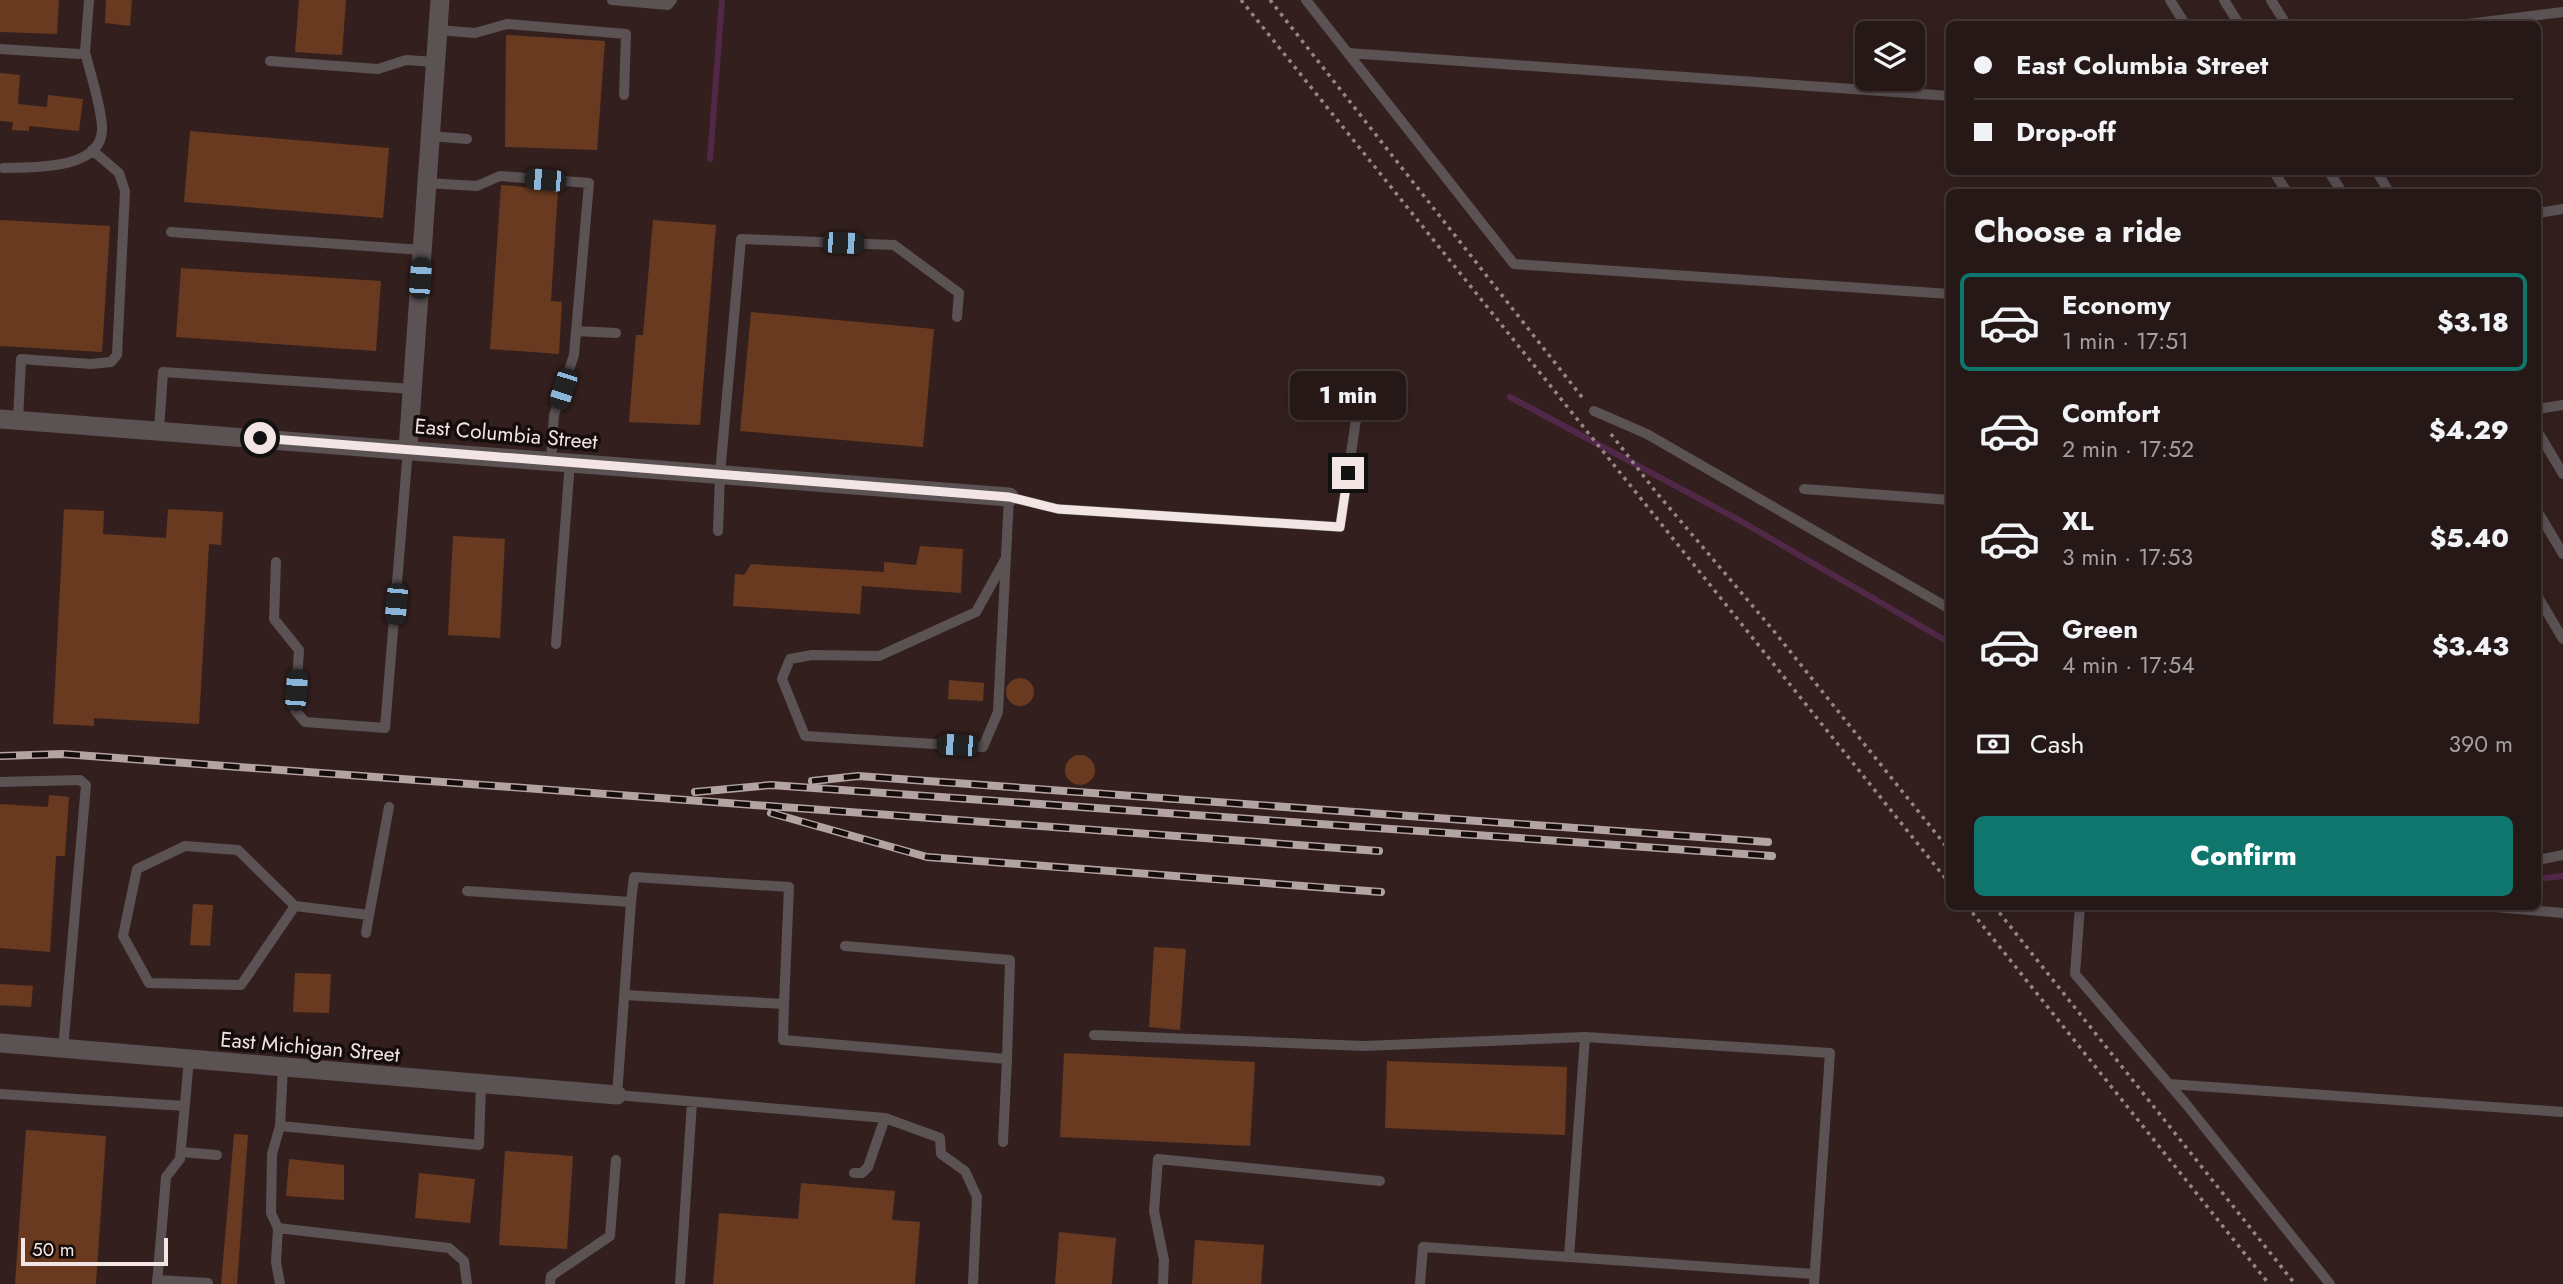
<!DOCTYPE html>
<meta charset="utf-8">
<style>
body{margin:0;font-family:Jost,sans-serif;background:#2e211f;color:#f1f3f6;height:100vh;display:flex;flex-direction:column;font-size:26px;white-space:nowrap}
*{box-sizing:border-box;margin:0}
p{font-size:23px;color:#a4a0a1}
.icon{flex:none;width:38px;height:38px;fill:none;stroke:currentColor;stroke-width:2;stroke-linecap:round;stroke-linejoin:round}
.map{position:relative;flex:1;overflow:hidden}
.panel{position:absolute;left:1946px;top:189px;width:595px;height:721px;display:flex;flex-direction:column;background:#261816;border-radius:10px;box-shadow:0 4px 18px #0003,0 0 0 2px #423735}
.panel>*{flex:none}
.hud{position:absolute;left:1946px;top:21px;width:595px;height:154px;border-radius:10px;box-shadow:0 4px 18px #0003,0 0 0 2px #423735;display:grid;align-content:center;height:154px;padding:0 28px;background:#261816}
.tools{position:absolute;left:1855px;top:21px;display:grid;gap:14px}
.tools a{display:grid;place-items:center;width:70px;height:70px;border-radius:10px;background:#261816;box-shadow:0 4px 18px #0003,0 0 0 2px #423735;font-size:35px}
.scale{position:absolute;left:21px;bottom:18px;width:147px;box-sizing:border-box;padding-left:7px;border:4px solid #f3e5e4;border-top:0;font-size:19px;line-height:24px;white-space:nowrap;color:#f3e5e4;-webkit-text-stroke:5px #150c0c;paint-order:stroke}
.end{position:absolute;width:32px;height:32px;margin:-16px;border:9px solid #f3e5e4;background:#111;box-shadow:0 0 0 4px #111}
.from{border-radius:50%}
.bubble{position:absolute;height:49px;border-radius:10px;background:#261816;box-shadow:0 4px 18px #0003,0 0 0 2px #423735;font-size:23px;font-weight:800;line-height:49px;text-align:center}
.car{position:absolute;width:21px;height:42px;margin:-21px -10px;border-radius:9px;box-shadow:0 0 5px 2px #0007;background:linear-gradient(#222 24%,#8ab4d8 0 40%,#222 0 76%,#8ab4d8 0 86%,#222 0)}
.hud b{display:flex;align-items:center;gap:24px;height:66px;font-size:26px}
.hud b+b{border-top:2px solid #423735}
.hud i{width:18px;height:18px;background:#f1f3f6}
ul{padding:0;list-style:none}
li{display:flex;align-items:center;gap:21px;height:98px;margin:0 14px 10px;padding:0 14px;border:4px solid transparent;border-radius:10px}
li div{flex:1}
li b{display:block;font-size:26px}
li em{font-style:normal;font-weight:800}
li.selected{border-color:#0f766e}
li>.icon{width:63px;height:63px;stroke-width:1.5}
h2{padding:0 28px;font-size:32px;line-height:84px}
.pay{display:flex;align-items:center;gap:18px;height:77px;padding:0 28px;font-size:26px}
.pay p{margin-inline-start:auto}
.button{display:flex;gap:14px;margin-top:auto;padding:14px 28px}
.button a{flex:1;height:80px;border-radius:10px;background:#0f766e;color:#fff;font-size:28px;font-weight:800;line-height:80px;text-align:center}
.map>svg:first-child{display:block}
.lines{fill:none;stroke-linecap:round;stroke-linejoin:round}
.stream{stroke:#522849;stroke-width:6}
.building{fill:#693a1f}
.path{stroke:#978685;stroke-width:3.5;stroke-dasharray:3.5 5;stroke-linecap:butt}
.service{stroke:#5b5254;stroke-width:10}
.minor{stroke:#5b5254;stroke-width:19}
.rail-casing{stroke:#b3a3a2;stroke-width:8}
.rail{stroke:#150c0c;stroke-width:5;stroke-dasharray:16;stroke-linecap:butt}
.route{stroke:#f3e5e4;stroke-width:9}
.labels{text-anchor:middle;stroke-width:7;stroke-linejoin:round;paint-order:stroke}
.street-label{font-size:21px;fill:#f3e5e4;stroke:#150c0c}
</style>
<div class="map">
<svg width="2563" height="1284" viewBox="0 0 2563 1284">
<rect width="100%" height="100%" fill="#33201e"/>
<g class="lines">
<path class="stream" d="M710,159L722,0
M1510,397L1739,520L1950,643
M2538,879L2563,876"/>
</g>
<path class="building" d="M0,0H59L57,34L0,32Z
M106,0H132L130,26L105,23Z
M299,0H346L342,55L295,52Z
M506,35L605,41L597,150L505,147Z
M0,73L20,75L18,104L47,107L48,95L83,99L79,131L29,126V131L12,130L13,122L0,121Z
M190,131L389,148L383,218L184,202Z
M501,185L558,190L551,301L562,302L559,354L490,349Z
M0,220L110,226L102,352L0,346Z
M653,220L716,225L700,425L629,422L636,335H643Z
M181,268L381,281L376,351L176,337Z
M751,312L934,329L923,447L740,431Z
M64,509L104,511L103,534L166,538L168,509L223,512L221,545L209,544L199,724L94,718V726L53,724Z
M453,536L505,539L500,638L448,635Z
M920,546L963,549L961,593L862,586L860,614L733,606L735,574L744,575L751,564L884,572V562L916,565Z
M1006 692a14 14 0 1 1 28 0a14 14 0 1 1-28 0Z
M949,680L984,683L983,701L948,699Z
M1065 770a15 15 0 1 1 30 0a15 15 0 1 1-30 0Z
M49,795L69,797L65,856H56L50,952L0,948V804L48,807Z
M193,904L213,905L210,946L190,945Z
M1154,947L1186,949L1180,1030L1149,1027Z
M295,973L331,974L329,1013L293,1012Z
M0,984L33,986L31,1007L0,1005Z
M1064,1053L1255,1062L1250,1146L1060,1137Z
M1387,1061L1567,1067L1565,1135L1385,1128Z
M26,1130L106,1136L96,1284H15Z
M234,1134L248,1135L237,1284H221Z
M505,1151L573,1156L567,1249L499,1245Z
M289,1159L344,1165V1200L286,1196Z
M419,1173L475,1179L470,1223L415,1218Z
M801,1183L895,1191L892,1220L920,1222L915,1284H713L719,1213L798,1219Z
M1059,1232L1116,1238L1112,1284H1055Z
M1195,1240L1264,1245L1261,1284H1192Z"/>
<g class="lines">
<path class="path" d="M1241,0L1950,884
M1270,0L1585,401
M1611,434L1656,492L1773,630L1950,851
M1967,906L2269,1284
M1994,906L2295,1284"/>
<path class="service" d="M612,0L668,5L672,0
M1306,0L1514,264L1950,294
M2170,0L2185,24
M2224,0L2239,24
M2271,0L2286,24
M2468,24L2563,12
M438,30L475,33L507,24L626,34L624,95
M0,49L79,54L85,52L89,0
M1348,53L1950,96
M270,61L378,69L406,60L435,62
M430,136L467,139
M3,168C31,167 105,171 102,126C100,102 91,76 85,52
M2274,172L2287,192
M2329,172L2342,192
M2377,172L2389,192
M427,183L477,186L500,176L589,183L574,355L554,415L551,460
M2538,213L2563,209
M171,232L422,250
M576,331L616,333
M2538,409L2563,405
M1594,411L1647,434L1950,609
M18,420L21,359L91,364L111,362L117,355L125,191L119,173L92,150
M159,430L163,372L413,389
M2538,432L2563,474
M1804,489L1950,500
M2538,512L2563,554
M718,531L720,474L741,239L894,245L959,293L957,317
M1006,558L976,612L879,656L812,655L790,659L782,679L805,736L983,747L998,712L1009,497L1058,509L1340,527L1360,393
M276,562L274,619L299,650L295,710L305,722L385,728L408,449
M2538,597L2563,639
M556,644L570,462
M0,782L80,780L86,785L63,1049
M2538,860L2563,855
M467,891L631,902L617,1095L885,1118L940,1138L941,1154L965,1171L977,1197L973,1284
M631,902L634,877L789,887L784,1004
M295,906L241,985L149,983L123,936L137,869L185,846L238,850L295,906L369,915L366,933
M2080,906L2075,974L2186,1104L2330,1284
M2484,906L2563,913
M369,915L389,807
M625,995L784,1004L783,1040L1007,1059L1010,960L845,946
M1094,1035L1364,1046L1585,1037L1569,1257L1423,1247L1420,1284
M1585,1037L1830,1053L1814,1284
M283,1067L280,1126L479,1145L481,1084
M2169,1084L2563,1112
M0,1094L185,1106
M1003,1142L1007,1059
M181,1152L217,1155
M854,1173H862L868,1167L885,1118
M278,1228L449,1248L464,1261L467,1284
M1569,1257L1814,1274
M157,1280L208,1283
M157,1284L166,1177L180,1159L189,1059
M280,1284L276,1262L278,1228L271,1213L272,1154L280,1126
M550,1284L551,1276L610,1236L616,1160
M680,1284L692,1102
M1163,1284L1164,1260L1154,1211L1158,1159L1380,1181"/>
<path class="minor" d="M0,419L1009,497
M408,449L440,0
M0,1043L617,1095"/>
<defs>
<path id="rail" d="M0,756L63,754L1379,851
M812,781L858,776L1768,842
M695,792L771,785L1772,856
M771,813L927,857L1381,892"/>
</defs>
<use href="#rail" class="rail-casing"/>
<use href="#rail" class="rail"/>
</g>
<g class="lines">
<path class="route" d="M260,438L1009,497L1058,509L1340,527L1348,473"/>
</g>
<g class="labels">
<g class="street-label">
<text transform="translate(506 434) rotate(5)" y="7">East Columbia Street</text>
<text transform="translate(310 1047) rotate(5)" y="7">East Michigan Street</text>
</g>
</g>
</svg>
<div class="tools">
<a><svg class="icon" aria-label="layers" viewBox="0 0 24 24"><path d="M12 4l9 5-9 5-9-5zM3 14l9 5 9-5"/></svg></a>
</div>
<div class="scale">50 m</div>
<i class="end from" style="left:260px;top:438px"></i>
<i class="end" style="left:1348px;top:473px"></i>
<div class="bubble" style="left:1290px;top:371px;width:116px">1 min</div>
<i class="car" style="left:545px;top:180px;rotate:275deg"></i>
<i class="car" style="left:843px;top:243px;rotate:92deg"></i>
<i class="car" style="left:420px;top:278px;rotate:4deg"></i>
<i class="car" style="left:563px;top:389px;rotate:198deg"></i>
<i class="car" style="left:396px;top:604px;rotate:185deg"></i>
<i class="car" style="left:296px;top:690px;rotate:4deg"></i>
<i class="car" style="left:957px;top:745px;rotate:274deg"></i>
<div class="hud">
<b><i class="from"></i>East Columbia Street</b>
<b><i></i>Drop-off</b>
</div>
<section class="panel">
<h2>Choose a ride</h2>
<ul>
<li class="selected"><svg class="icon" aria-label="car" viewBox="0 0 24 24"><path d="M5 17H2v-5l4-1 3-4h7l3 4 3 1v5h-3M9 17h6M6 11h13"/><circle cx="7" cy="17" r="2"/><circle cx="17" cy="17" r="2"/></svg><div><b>Economy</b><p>1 min · 17:51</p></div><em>$3.18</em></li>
<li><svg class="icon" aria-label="car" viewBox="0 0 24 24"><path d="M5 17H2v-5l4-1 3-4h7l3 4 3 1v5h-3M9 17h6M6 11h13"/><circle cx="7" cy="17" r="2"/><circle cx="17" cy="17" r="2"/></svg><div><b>Comfort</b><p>2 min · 17:52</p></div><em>$4.29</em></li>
<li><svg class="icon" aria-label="car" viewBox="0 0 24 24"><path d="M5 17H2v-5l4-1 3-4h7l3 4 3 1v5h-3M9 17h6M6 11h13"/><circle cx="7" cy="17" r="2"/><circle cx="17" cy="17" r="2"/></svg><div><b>XL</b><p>3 min · 17:53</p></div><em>$5.40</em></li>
<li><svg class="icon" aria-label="car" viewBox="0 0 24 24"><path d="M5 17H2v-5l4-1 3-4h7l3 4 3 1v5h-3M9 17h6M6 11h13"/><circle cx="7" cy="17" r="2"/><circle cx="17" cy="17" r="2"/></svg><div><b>Green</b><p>4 min · 17:54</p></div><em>$3.43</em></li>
</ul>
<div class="pay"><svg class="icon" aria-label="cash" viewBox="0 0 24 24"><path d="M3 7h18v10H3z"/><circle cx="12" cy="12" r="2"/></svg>Cash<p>390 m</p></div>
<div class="button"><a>Confirm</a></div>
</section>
</div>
